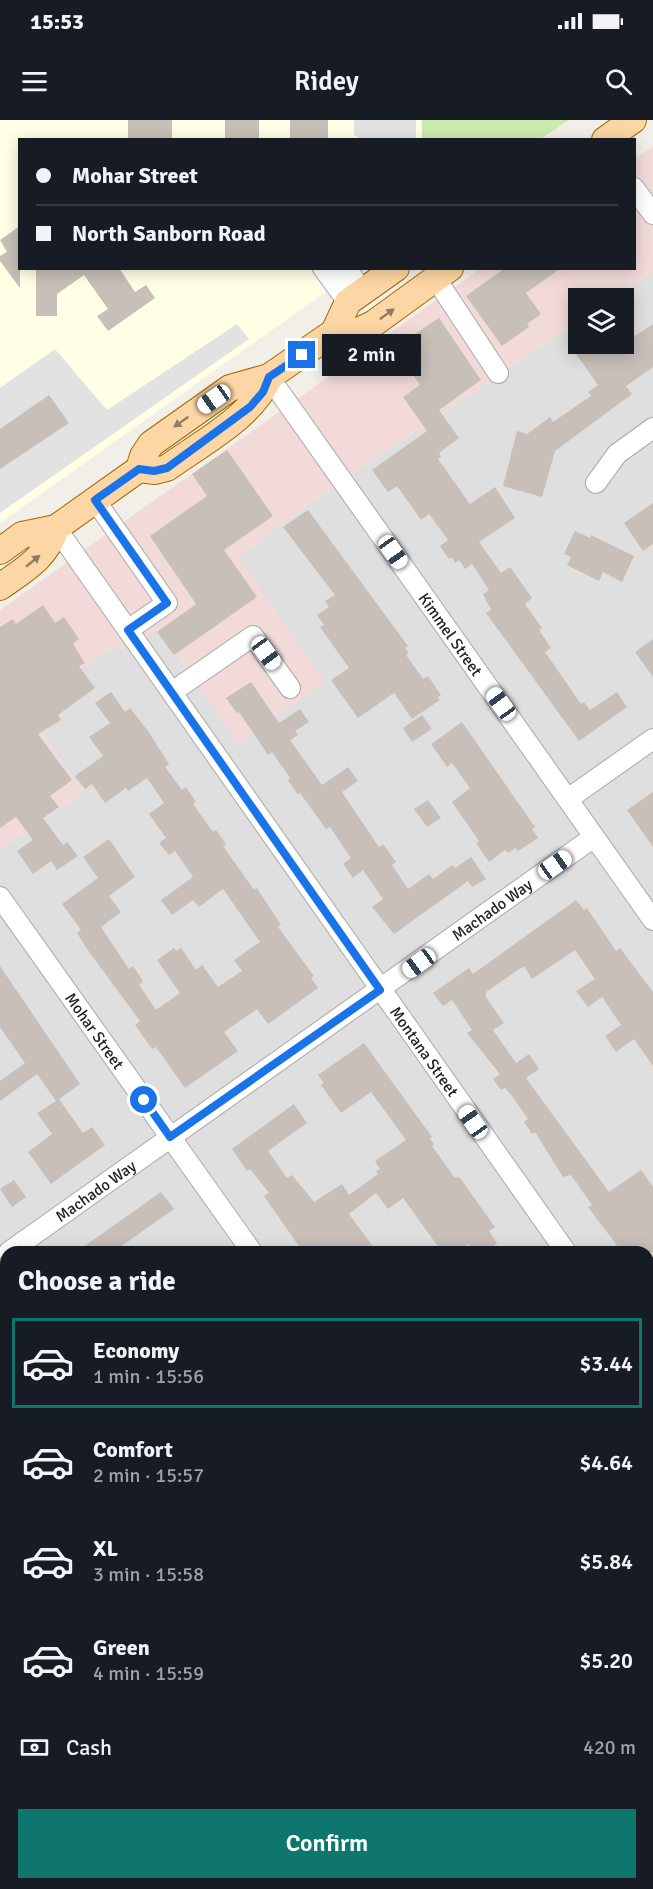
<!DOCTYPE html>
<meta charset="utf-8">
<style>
body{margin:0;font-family:Signika,sans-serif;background:#20242c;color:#f1f3f6;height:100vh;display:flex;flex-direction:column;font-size:22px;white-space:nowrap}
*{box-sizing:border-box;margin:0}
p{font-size:20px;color:#9ea1a6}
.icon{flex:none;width:33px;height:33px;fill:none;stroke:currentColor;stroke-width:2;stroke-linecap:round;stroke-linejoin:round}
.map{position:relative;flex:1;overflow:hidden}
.sheet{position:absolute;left:0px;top:1126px;width:654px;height:644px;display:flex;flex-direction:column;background:#171b24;border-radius:18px 18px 0 0;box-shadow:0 3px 15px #0003}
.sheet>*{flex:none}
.banner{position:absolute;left:18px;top:18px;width:618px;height:132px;border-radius:0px;box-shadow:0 3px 15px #0003;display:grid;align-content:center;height:132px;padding:0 18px;background:#171b24}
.controls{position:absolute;left:568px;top:168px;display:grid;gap:12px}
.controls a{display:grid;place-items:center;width:66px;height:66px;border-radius:0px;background:#171b24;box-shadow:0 3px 15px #0003;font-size:30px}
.end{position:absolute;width:27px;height:27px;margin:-14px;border:8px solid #1a73e8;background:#fff;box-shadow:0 0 0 3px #fff}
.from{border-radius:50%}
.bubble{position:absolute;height:42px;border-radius:0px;background:#171b24;box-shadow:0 3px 15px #0003;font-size:20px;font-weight:600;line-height:42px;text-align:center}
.car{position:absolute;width:18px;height:36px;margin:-18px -9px;border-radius:8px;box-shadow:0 0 4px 2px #0007;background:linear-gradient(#fff 24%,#345 0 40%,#fff 0 76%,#345 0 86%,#fff 0)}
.banner b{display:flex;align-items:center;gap:21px;height:57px;font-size:22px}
.banner b+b{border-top:2px solid #363941}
.banner i{width:15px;height:15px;background:#f1f3f6}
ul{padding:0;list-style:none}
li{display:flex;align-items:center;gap:18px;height:90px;margin:0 12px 9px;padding:0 6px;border:3px solid transparent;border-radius:0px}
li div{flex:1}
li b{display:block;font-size:22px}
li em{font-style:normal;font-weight:600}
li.on{border-color:#0f766e}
li>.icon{width:54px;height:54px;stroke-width:1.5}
h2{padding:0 18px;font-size:27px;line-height:72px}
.pay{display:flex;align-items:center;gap:15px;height:66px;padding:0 18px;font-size:22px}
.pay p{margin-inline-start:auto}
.cta{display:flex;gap:12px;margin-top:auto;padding:12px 18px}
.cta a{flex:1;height:69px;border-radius:0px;background:#0f766e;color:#fff;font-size:24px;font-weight:600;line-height:69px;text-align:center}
.status{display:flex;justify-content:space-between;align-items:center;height:42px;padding:0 30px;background:#171b24;direction:ltr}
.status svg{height:16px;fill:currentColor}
header{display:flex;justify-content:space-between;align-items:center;height:78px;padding:0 18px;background:#171b24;font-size:27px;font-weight:600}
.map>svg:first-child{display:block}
.residential{fill:#e0dfdf}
.commercial{fill:#f2dad9}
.education{fill:#ffffe5}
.grass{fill:#cdebb0}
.park{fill:#c8facc}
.pitch{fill:#88e0be}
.parking{fill:#e2e2e2}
.building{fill:#c7bfb8}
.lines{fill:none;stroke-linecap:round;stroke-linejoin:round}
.minor-casing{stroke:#a9a9a9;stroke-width:22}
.major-casing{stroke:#a06b00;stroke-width:28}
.path{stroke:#fa8072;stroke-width:3;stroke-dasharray:3 3;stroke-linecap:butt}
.minor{stroke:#fff;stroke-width:20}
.major{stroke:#fcd6a4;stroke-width:26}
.oneway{fill:#8f7c63}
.route{stroke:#1a73e8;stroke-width:8}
.labels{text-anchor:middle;stroke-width:4.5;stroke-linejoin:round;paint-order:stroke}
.street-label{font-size:16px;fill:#222;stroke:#fff}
</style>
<div class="status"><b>15:53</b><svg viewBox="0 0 49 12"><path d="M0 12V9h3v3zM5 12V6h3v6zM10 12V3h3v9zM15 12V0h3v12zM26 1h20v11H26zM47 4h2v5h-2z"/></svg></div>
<header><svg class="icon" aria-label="menu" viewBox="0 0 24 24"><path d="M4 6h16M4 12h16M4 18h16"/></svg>Ridey<svg class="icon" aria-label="search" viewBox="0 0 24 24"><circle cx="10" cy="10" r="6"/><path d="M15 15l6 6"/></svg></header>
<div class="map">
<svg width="653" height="1769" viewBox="0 0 653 1769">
<rect width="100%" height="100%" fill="#f2efe9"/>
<path class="residential" d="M653,152V1300L648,1304V1132H6V1764H257L261,1769H0V730L83,672L23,586L113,528L159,510L240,623L246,450L238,437L324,373L579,201V224H624V178H613Z
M653,1730V1769H597L605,1764H648V1734Z"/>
<path class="commercial" d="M653,26V152L613,178H579V201L324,373L238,437L325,562L239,624L159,510L113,528L23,586L83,672L0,730V490L480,149L634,148L635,39Z"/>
<path class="education" d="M0,0H569L541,20H20V148L358,149L0,403Z
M257,1764H517L520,1768L261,1769Z"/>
<path class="grass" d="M422,0H569L541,19H422Z"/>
<path class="park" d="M653,1300V1674L648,1677V1304Z
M449,1764H490L493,1768L452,1769Z"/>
<path class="pitch" d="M653,1333V1488L648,1486V1337Z
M648,1568L653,1573V1613L648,1617Z"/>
<path class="parking" d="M354,0H416V19H361L354,15Z
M237,204L249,219L0,393V268L55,229L107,290Z"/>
<path class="building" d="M128,0H172V20H128Z
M225,0H259V20H225Z
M290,0H328V20H290Z
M20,106V168L0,141V136L7,132L0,120Z
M36,148H119L135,172L146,165L155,178L108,211L97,196L108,189L84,155L57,174V196H36Z
M505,148H561L526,173L541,194L527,204L529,207L502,226L466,176Z
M439,198L481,260L439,290L459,318L439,333L441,337L438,339L470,384L495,367L515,398L479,422L501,453L510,447L532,478L525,484L542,508L539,510L551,528L545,532L581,584L584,582L590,590L617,572L627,587L579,621L486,493L491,490L483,474L489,470L472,444L465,449L459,440L455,443L452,437L449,439L440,426L448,420L429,394L421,400L397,366L388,372L372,350L427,311L403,277L420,265L398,233L412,222L409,218Z
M624,200L635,216L653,204V247L626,266L632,274L555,331L542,377L503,366L517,311L527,314L550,297L553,302L591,276L588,272L598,265L569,224H624Z
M49,275L69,303L0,349V309Z
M227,330L273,396L224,430L257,477L174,535L157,512L196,484L150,416L207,376L192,354Z
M653,383V424L643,431L624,403Z
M308,390L408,526L405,528L409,533L406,535L423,559L428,556L441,575L438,577L440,580L412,599L394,573L358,598L331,560L349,548L320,507L324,505L317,495L329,487L325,481L335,475L283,407Z
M575,411L590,418L591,415L634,436L622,462L603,452L599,461L567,445L571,437L564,434Z
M43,485L55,503L64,497L79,519L73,524L85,543L79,546L95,568L58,595L61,600L38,614L72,660L50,676L59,687L43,698L63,725L67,722L78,736L57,750L51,741L33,754L17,731L33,720L16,697L0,708V507L13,499L16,504Z
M653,519V557L635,532Z
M251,562L279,603L300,589L309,602L295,611L298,615L290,620L322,665L348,647L358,661L342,672L379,727L383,724L396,742L392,745L408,769L429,754L433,759L452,745L455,748L471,737L486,759L472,767L468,761L394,814L372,787L383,779L363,750L353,758L343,744L351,738L330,707L326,709L300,673L298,675L288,660L290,658L272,632L268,635L239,592L237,593L226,578Z
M111,572L125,592L130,588L148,611L169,644L165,647L182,670L186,667L196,682L193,684L213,712L216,710L226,724L223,726L247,760L254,770L257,768L281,805L278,807L314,856L311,858L318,868L268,904L257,889L224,912L238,931L185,968L156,927L152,929L135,905L140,901L87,829L77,813L81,810L62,784L98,758L83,737L109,719L135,757L109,776L121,792L101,807L129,849L133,846L143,861L139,865L156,890L180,873L157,840L174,828L176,831L181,828L196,850L202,845L218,867L242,851L234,840L260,822L223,769L199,787L193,780L172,795L161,780L193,757L175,731L169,735L159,723L166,718L149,694L164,683L147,658L128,671L126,668L105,683L92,664L85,669L75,656L103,636L89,617L110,603L95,583Z
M422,595L432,609L412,622L403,608Z
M462,602L535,707L532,709L538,718L518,731L516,728L508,733L505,730L489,742L476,723L479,721L452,682L470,668L452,643L447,647L431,624Z
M653,672V727L627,690Z
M428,680L441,698L427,707L414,689Z
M576,780L584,790L587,788L616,831L620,828L653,872V946L634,919L616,932L605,916L621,905L602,877L588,887L576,871L595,859L575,830L532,859L524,846L486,872V877L504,903L493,910L516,943L529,934L539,949L526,958L609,1072L641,1050L653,1067V1132H622L588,1087L592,1085L571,1055L563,1057L535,1012L532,1014L524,1002L528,999L512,976L505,968L501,970L493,959L500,954L467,913L472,910L452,880L443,886L433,873L469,848L473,854Z
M0,846L80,964L59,979L83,1013L92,1007L105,1025L51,1064L28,1032L52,1014L37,993L56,981L37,954L0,981V961L25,943L0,907Z
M364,923L432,1017L430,1019L434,1024L432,1026L454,1057L460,1058L495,1107L489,1111L497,1123L494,1126L499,1132H474L468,1124L455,1132H442L403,1078L388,1089L376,1073L349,1094L377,1132H303L264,1076L269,1073L250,1049L247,1051L232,1029L294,984L307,1003L268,1031L287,1058L292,1055L314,1082L342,1064L349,1075L378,1054L376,1051L380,1049L375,1041L406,1020L371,972L341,993L321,965L324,963L318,955Z
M14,1060L26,1077L12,1087L0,1069Z
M161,1072L174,1089L113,1132H76Z"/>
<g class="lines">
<defs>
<g id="minor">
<path d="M634,68L653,94"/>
<path d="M323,148L348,182"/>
<path d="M346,148L363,172"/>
<path d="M436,159L498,253"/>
<path id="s1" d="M269,257L653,800"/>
<path d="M596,363L617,334L653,308"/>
<path d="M95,380L167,483L128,510"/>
<path id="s2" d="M56,408L566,1132"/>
<path d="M172,572L253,516L290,568"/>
<path d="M568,679L653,619"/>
<path id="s3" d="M0,777L252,1132"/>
<path id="s4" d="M9,1132L594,717"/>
<path d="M0,1220L6,1229"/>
<path d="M648,1248L653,1255"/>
<path d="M0,1660L6,1656"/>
<path d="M648,1707L653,1703"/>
<path d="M236,1764L239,1769"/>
<path d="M253,1769L257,1764"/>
<path d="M560,1769L567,1764"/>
</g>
<path id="major" d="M605,20L633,0
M334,212L354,213L373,204L450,148
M139,349L155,351L167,348C200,324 254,296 269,257
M0,431L22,415L56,408L139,349L143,336L151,324L230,268L269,257L334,212L348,182L396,148
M0,467C25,449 46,438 56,408"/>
</defs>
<use href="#minor" class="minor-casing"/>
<use href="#major" class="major-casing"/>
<path class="path" d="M443,1764L446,1769
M319,1769L326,1764"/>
<use href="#minor" class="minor"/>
<use href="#major" class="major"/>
</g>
<defs><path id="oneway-solid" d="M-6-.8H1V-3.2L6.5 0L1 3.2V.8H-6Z" transform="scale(1.5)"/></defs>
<g class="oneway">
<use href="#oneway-solid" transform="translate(387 194) rotate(-36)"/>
<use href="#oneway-solid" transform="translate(181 302) rotate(145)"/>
<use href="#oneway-solid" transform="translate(33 441) rotate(-39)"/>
</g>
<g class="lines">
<path class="route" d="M144,980L170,1017L380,870L128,510L167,483L95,380L139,349L154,351L167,348L250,287L263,272L269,257L302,235"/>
</g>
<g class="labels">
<g class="street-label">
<text dy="6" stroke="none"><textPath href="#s1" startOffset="315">Kimmel Street</textPath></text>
<text dy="6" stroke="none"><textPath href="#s4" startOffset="592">Machado Way</textPath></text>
<text dy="6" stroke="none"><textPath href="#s3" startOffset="164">Mohar Street</textPath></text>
<text dy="6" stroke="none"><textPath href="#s2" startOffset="640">Montana Street</textPath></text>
<text dy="6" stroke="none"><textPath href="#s4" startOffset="106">Machado Way</textPath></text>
</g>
</g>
</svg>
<div class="controls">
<a><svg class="icon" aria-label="layers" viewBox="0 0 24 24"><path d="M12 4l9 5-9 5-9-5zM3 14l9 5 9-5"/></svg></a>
</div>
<i class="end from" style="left:144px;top:980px"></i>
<i class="end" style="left:302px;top:235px"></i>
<div class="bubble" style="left:322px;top:214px;width:99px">2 min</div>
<i class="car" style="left:214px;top:279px;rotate:235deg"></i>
<i class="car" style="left:393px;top:432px;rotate:145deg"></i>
<i class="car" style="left:266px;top:533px;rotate:144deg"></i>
<i class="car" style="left:501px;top:584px;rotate:324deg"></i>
<i class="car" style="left:555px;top:745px;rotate:55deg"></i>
<i class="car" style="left:419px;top:843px;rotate:234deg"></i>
<i class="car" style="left:473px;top:1002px;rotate:325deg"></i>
<div class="banner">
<b><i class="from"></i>Mohar Street</b>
<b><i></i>North Sanborn Road</b>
</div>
<section class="sheet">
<h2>Choose a ride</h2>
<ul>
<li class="on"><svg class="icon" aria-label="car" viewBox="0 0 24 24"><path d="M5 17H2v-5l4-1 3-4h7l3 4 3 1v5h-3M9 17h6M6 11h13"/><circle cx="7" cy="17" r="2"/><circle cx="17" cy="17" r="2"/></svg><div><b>Economy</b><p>1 min · 15:56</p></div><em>$3.44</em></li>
<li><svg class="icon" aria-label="car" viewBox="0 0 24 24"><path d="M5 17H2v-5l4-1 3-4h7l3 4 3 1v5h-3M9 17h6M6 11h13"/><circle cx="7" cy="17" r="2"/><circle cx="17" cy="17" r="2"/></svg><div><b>Comfort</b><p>2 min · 15:57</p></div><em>$4.64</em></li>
<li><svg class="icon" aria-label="car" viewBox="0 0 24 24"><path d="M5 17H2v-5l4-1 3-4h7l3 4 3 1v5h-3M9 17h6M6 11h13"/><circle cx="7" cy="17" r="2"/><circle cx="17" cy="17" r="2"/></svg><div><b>XL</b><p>3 min · 15:58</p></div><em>$5.84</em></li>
<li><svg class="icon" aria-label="car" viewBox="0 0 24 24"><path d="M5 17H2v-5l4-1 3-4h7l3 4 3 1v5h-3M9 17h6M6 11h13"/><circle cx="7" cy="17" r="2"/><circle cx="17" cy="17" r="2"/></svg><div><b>Green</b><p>4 min · 15:59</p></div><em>$5.20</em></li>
</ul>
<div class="pay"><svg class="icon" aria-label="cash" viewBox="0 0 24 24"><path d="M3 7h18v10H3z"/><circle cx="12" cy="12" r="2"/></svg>Cash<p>420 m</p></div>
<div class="cta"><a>Confirm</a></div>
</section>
</div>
